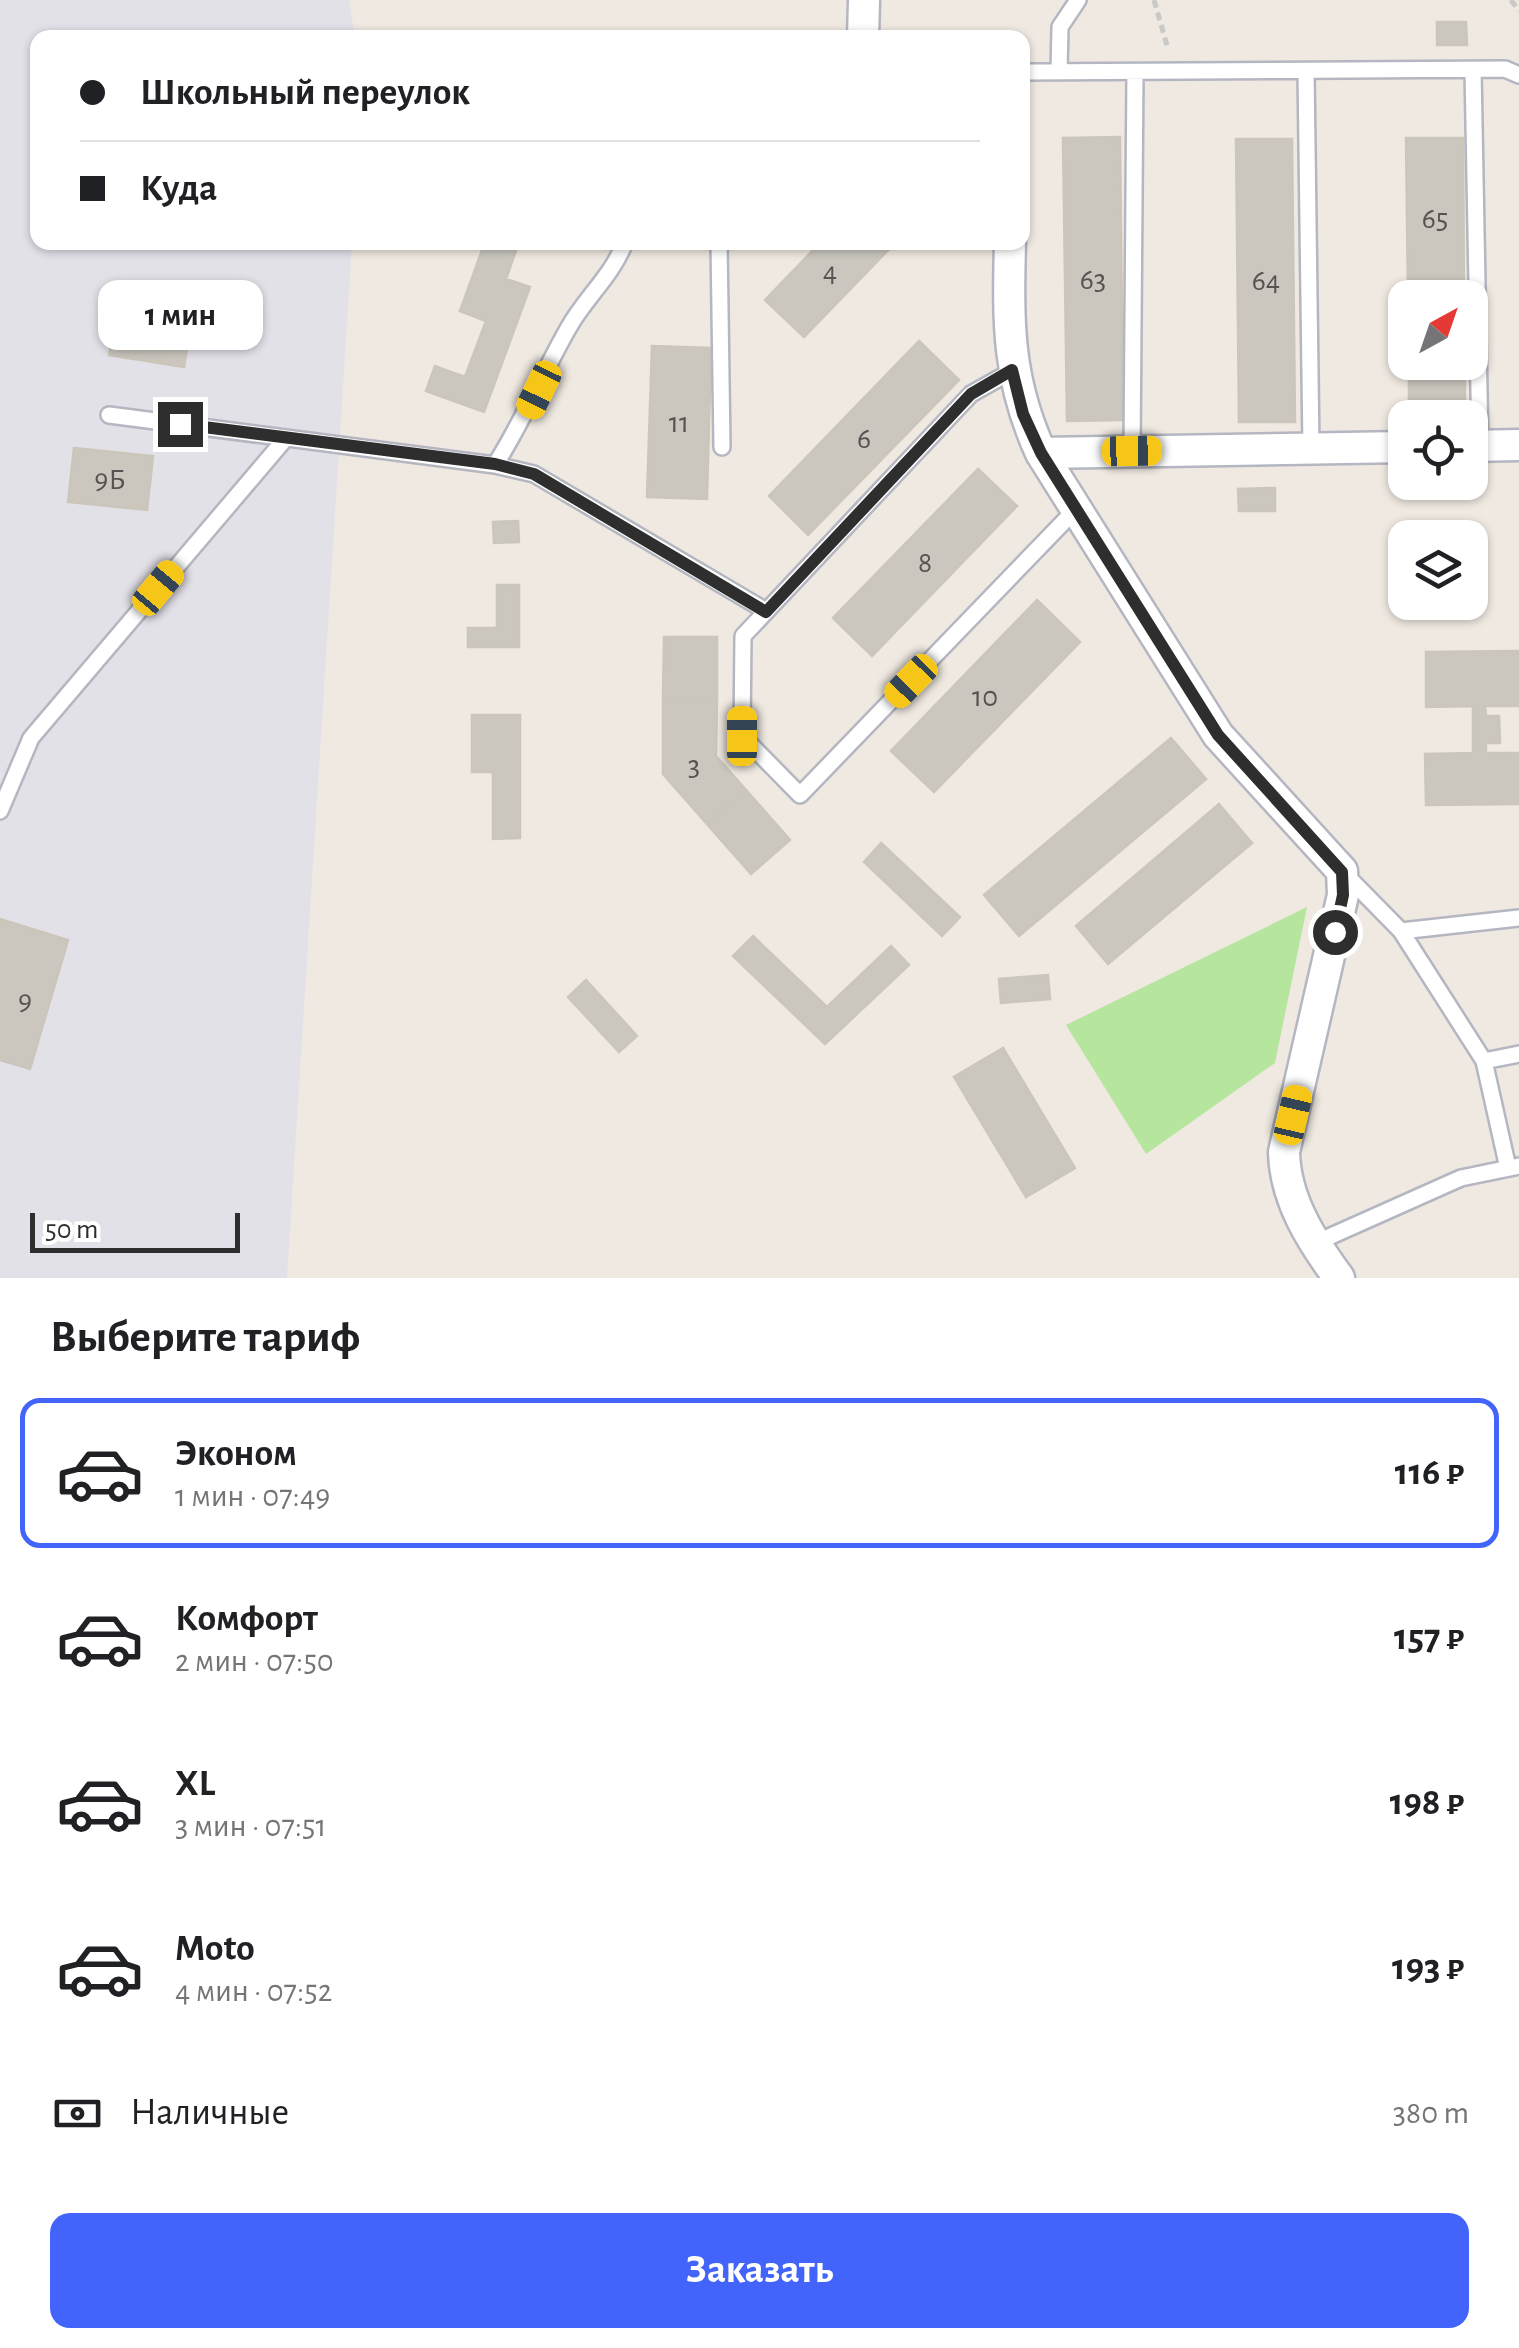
<!DOCTYPE html>
<html lang="ru">
<meta charset="utf-8">
<style>
body{margin:0;font-family:"Alegreya Sans",sans-serif;background:#f2f2f2;color:#202124;height:100vh;display:flex;flex-direction:column;font-size:38px;white-space:nowrap}
*{box-sizing:border-box;margin:0}
p{font-size:32px;color:#757577}
.icon{flex:none;width:55px;height:55px;fill:none;stroke:currentColor;stroke-width:2;stroke-linecap:round;stroke-linejoin:round}
.map{position:relative;height:1278px;overflow:hidden}
.panel{display:flex;flex-direction:column;background:#fff;flex:1}
.panel>*{flex:none}
.hud{position:absolute;left:30px;top:30px;width:1000px;height:220px;border-radius:20px;box-shadow:0 2px 8px #0004;display:grid;align-content:center;height:220px;padding:0 50px;background:#fff}
.needle{width:65px;rotate:40deg}
.fabs{position:absolute;left:1388px;top:280px;display:grid;gap:20px}
.fabs a{display:grid;place-items:center;width:100px;height:100px;border-radius:20px;background:#fff;box-shadow:0 2px 8px #0004;font-size:50px}
.scale{position:absolute;left:30px;bottom:25px;width:210px;box-sizing:border-box;padding-left:10px;border:5px solid #2e2e2e;border-top:0;font-size:28px;line-height:35px;white-space:nowrap;color:#2e2e2e;-webkit-text-stroke:8px #fff;paint-order:stroke}
.end{position:absolute;width:45px;height:45px;margin:-22px;border:12px solid #2e2e2e;background:#fff;box-shadow:0 0 0 5px #fff}
.from{border-radius:50%}
.bubble{position:absolute;height:70px;border-radius:20px;background:#fff;box-shadow:0 2px 8px #0004;font-size:32px;font-weight:600;line-height:70px;text-align:center}
.car{position:absolute;width:30px;height:60px;margin:-30px -15px;border-radius:12px;box-shadow:0 0 8px 2px #0007;background:linear-gradient(#f5c518 24%,#345 0 40%,#f5c518 0 76%,#345 0 86%,#f5c518 0)}
.hud b{display:flex;align-items:center;gap:35px;height:95px;font-size:38px}
.hud b+b{border-top:2px solid #e0e0e0}
.hud i{width:25px;height:25px;background:#202124}
ul{padding:0;list-style:none}
li{display:flex;align-items:center;gap:30px;height:150px;margin:0 20px 15px;padding:0 30px;border:5px solid transparent;border-radius:20px}
li div{flex:1}
li b{display:block;font-size:38px}
li em{font-style:normal;font-weight:600}
li.selected{border-color:#4264fb}
li>.icon{width:90px;height:90px;stroke-width:1.5}
h2{padding:0 50px;font-size:45px;line-height:120px}
.pay{display:flex;align-items:center;gap:25px;height:110px;padding:0 50px;font-size:38px}
.pay p{margin-inline-start:auto}
.action{display:flex;gap:20px;margin-top:auto;padding:20px 50px}
.action a{flex:1;height:115px;border-radius:20px;background:#4264fb;color:#fff;font-size:40px;font-weight:600;line-height:115px;text-align:center}
.map>svg:first-child{display:block}
.industrial{fill:#e3e1e8}
.green{fill:#b6e59e}
.building{fill:#cbc7bf;stroke:#cbc5ba;stroke-width:2.5}
.lines{fill:none;stroke-linecap:round;stroke-linejoin:round}
.service-casing{stroke:#b4b7c1;stroke-width:20}
.minor-casing{stroke:#b4b7c1;stroke-width:35}
.path{stroke:#c9c9c9;stroke-width:5;stroke-dasharray:8 5;stroke-linecap:butt}
.service{stroke:#fff;stroke-width:15}
.minor{stroke:#fff;stroke-width:30}
.route{stroke:#2e2e2e;stroke-width:12}
.labels{text-anchor:middle;stroke-width:8;stroke-linejoin:round;paint-order:stroke}
.number-label{font-size:30px;fill:#555452}
</style>
<div class="map">
<svg width="1519" height="1278" viewBox="0 0 1519 1278">
<rect width="100%" height="100%" fill="#efe9e1"/>
<path class="industrial" d="M0,0H349L355,37L38,38V242L352,243L287,1278H0Z"/>
<path class="green" d="M1307,907L1275,1063L1146,1154L1066,1025Z"/>
<path class="building" d="M1437,22H1466L1467,45H1437Z
M1120,137L1123,420L1067,421L1063,138Z
M1406,138H1463L1464,298H1408Z
M1236,139H1292L1295,422H1239Z
M485,242H519L506,279L530,287L484,412L426,391L435,366L465,377L486,321L460,311Z
M821,242H896L804,337L765,300Z
M113,330L138,334L134,359L109,355Z
M138,334L163,338L159,363L134,359Z
M163,338L188,342L184,367L159,363Z
M919,341L959,380L808,535L769,496Z
M652,346L711,348L707,499L647,497Z
M1409,362H1465V418H1409Z
M74,448L153,456L147,510L68,502Z
M978,469L1017,506L872,656L833,618Z
M1275,488V511H1239L1238,489Z
M518,521L519,542L494,543L493,522Z
M497,585H519V647H468V628H497Z
M1037,600L1080,642L934,792L891,751Z
M664,637H717V698H663Z
M1519,651V706H1485L1486,716H1499L1500,743H1486V753H1519V804L1426,805L1425,754L1473,753V706L1426,707V652Z
M663,698H717L716,756L746,790L707,824L663,774Z
M472,715H520V838L493,839V772H472Z
M1171,738L1206,779L1019,936L984,895Z
M746,790L790,840L751,874L707,824Z
M1219,804L1252,843L1108,964L1076,926Z
M881,843L960,917L942,936L864,862Z
M0,919L68,940L30,1069L0,1060Z
M753,936L827,1007L891,946L909,965L825,1044L733,956Z
M1048,975L1050,999L1001,1003L999,979Z
M586,980L637,1036L619,1052L568,997Z
M1003,1048L1075,1168L1026,1197L954,1077Z"/>
<g class="lines">
<defs>
<path id="service" d="M1473,70L1480,445
M1306,71L1311,448
M1022,72L1505,69L1519,75
M1059,72L1060,27L1078,0
M719,242L722,447
M1012,371L971,394L743,636L742,736L800,795L1076,509
M109,415L495,465L534,474L766,611
M1132,451L1135,72
M495,465C524,420 543,372 569,327C586,297 612,276 625,242
M0,811L31,738L286,438
M1344,873L1401,931L1519,918
M1401,931L1484,1061L1508,1168
M1484,1061L1519,1054
M1313,1244L1461,1178L1519,1166"/>
<path id="minor" d="M863,38L864,0
M1010,242C1008,322 1007,379 1041,453L1218,735L1342,871L1343,895L1284,1152C1285,1199 1311,1240 1339,1278
M1470,446L1519,445
M1041,453L1405,447"/>
</defs>
<use href="#service" class="service-casing"/>
<use href="#minor" class="minor-casing"/>
<path class="path" d="M1154,0L1168,49
M1511,0L1519,11"/>
<use href="#service" class="service"/>
<use href="#minor" class="minor"/>
</g>
<g class="lines">
<path class="route" d="M180,424L495,464L534,474L766,612L971,394L1012,370L1023,414L1041,453L1218,735L1342,872L1343,895L1335,932"/>
</g>
<g class="labels">
<g class="number-label">
<text x="1435" y="228">65</text>
<text x="830" y="281">4</text>
<text x="1093" y="289">63</text>
<text x="1266" y="290">64</text>
<text x="679" y="432">11</text>
<text x="864" y="448">6</text>
<text x="110" y="489">9Б</text>
<text x="925" y="572">8</text>
<text x="985" y="706">10</text>
<text x="694" y="775">3</text>
<text x="25" y="1010">9</text>
</g>
</g>
</svg>
<div class="fabs">
<a><svg class="needle" viewBox="-14 -14 28 28"><path d="M0-13l5 13h-10z" fill="#e53935"/><path d="M0 13l5-13h-10z" fill="#757577"/></svg></a>
<a><svg class="icon" aria-label="locate" viewBox="0 0 24 24"><circle cx="12" cy="12" r="6"/><path d="M12 2v4M12 18v4M2 12h4M18 12h4"/></svg></a>
<a><svg class="icon" aria-label="layers" viewBox="0 0 24 24"><path d="M12 4l9 5-9 5-9-5zM3 14l9 5 9-5"/></svg></a>
</div>
<div class="scale">50 m</div>
<i class="end from" style="left:1335px;top:932px"></i>
<i class="end" style="left:180px;top:424px"></i>
<div class="bubble" style="left:98px;top:280px;width:165px">1 мин</div>
<i class="car" style="left:539px;top:390px;rotate:206deg"></i>
<i class="car" style="left:1132px;top:451px;rotate:89deg"></i>
<i class="car" style="left:158px;top:588px;rotate:40deg"></i>
<i class="car" style="left:911px;top:681px;rotate:224deg"></i>
<i class="car" style="left:742px;top:736px;rotate:0deg"></i>
<i class="car" style="left:1293px;top:1115px;rotate:13deg"></i>
<div class="hud">
<b><i class="from"></i>Школьный переулок</b>
<b><i></i>Куда</b>
</div>
</div>
<section class="panel">
<h2>Выберите тариф</h2>
<ul>
<li class="selected"><svg class="icon" aria-label="car" viewBox="0 0 24 24"><path d="M5 17H2v-5l4-1 3-4h7l3 4 3 1v5h-3M9 17h6M6 11h13"/><circle cx="7" cy="17" r="2"/><circle cx="17" cy="17" r="2"/></svg><div><b>Эконом</b><p>1 мин · 07:49</p></div><em>116 ₽</em></li>
<li><svg class="icon" aria-label="car" viewBox="0 0 24 24"><path d="M5 17H2v-5l4-1 3-4h7l3 4 3 1v5h-3M9 17h6M6 11h13"/><circle cx="7" cy="17" r="2"/><circle cx="17" cy="17" r="2"/></svg><div><b>Комфорт</b><p>2 мин · 07:50</p></div><em>157 ₽</em></li>
<li><svg class="icon" aria-label="car" viewBox="0 0 24 24"><path d="M5 17H2v-5l4-1 3-4h7l3 4 3 1v5h-3M9 17h6M6 11h13"/><circle cx="7" cy="17" r="2"/><circle cx="17" cy="17" r="2"/></svg><div><b>XL</b><p>3 мин · 07:51</p></div><em>198 ₽</em></li>
<li><svg class="icon" aria-label="car" viewBox="0 0 24 24"><path d="M5 17H2v-5l4-1 3-4h7l3 4 3 1v5h-3M9 17h6M6 11h13"/><circle cx="7" cy="17" r="2"/><circle cx="17" cy="17" r="2"/></svg><div><b>Moto</b><p>4 мин · 07:52</p></div><em>193 ₽</em></li>
</ul>
<div class="pay"><svg class="icon" aria-label="cash" viewBox="0 0 24 24"><path d="M3 7h18v10H3z"/><circle cx="12" cy="12" r="2"/></svg>Наличные<p>380 m</p></div>
<div class="action"><a>Заказать</a></div>
</section>
